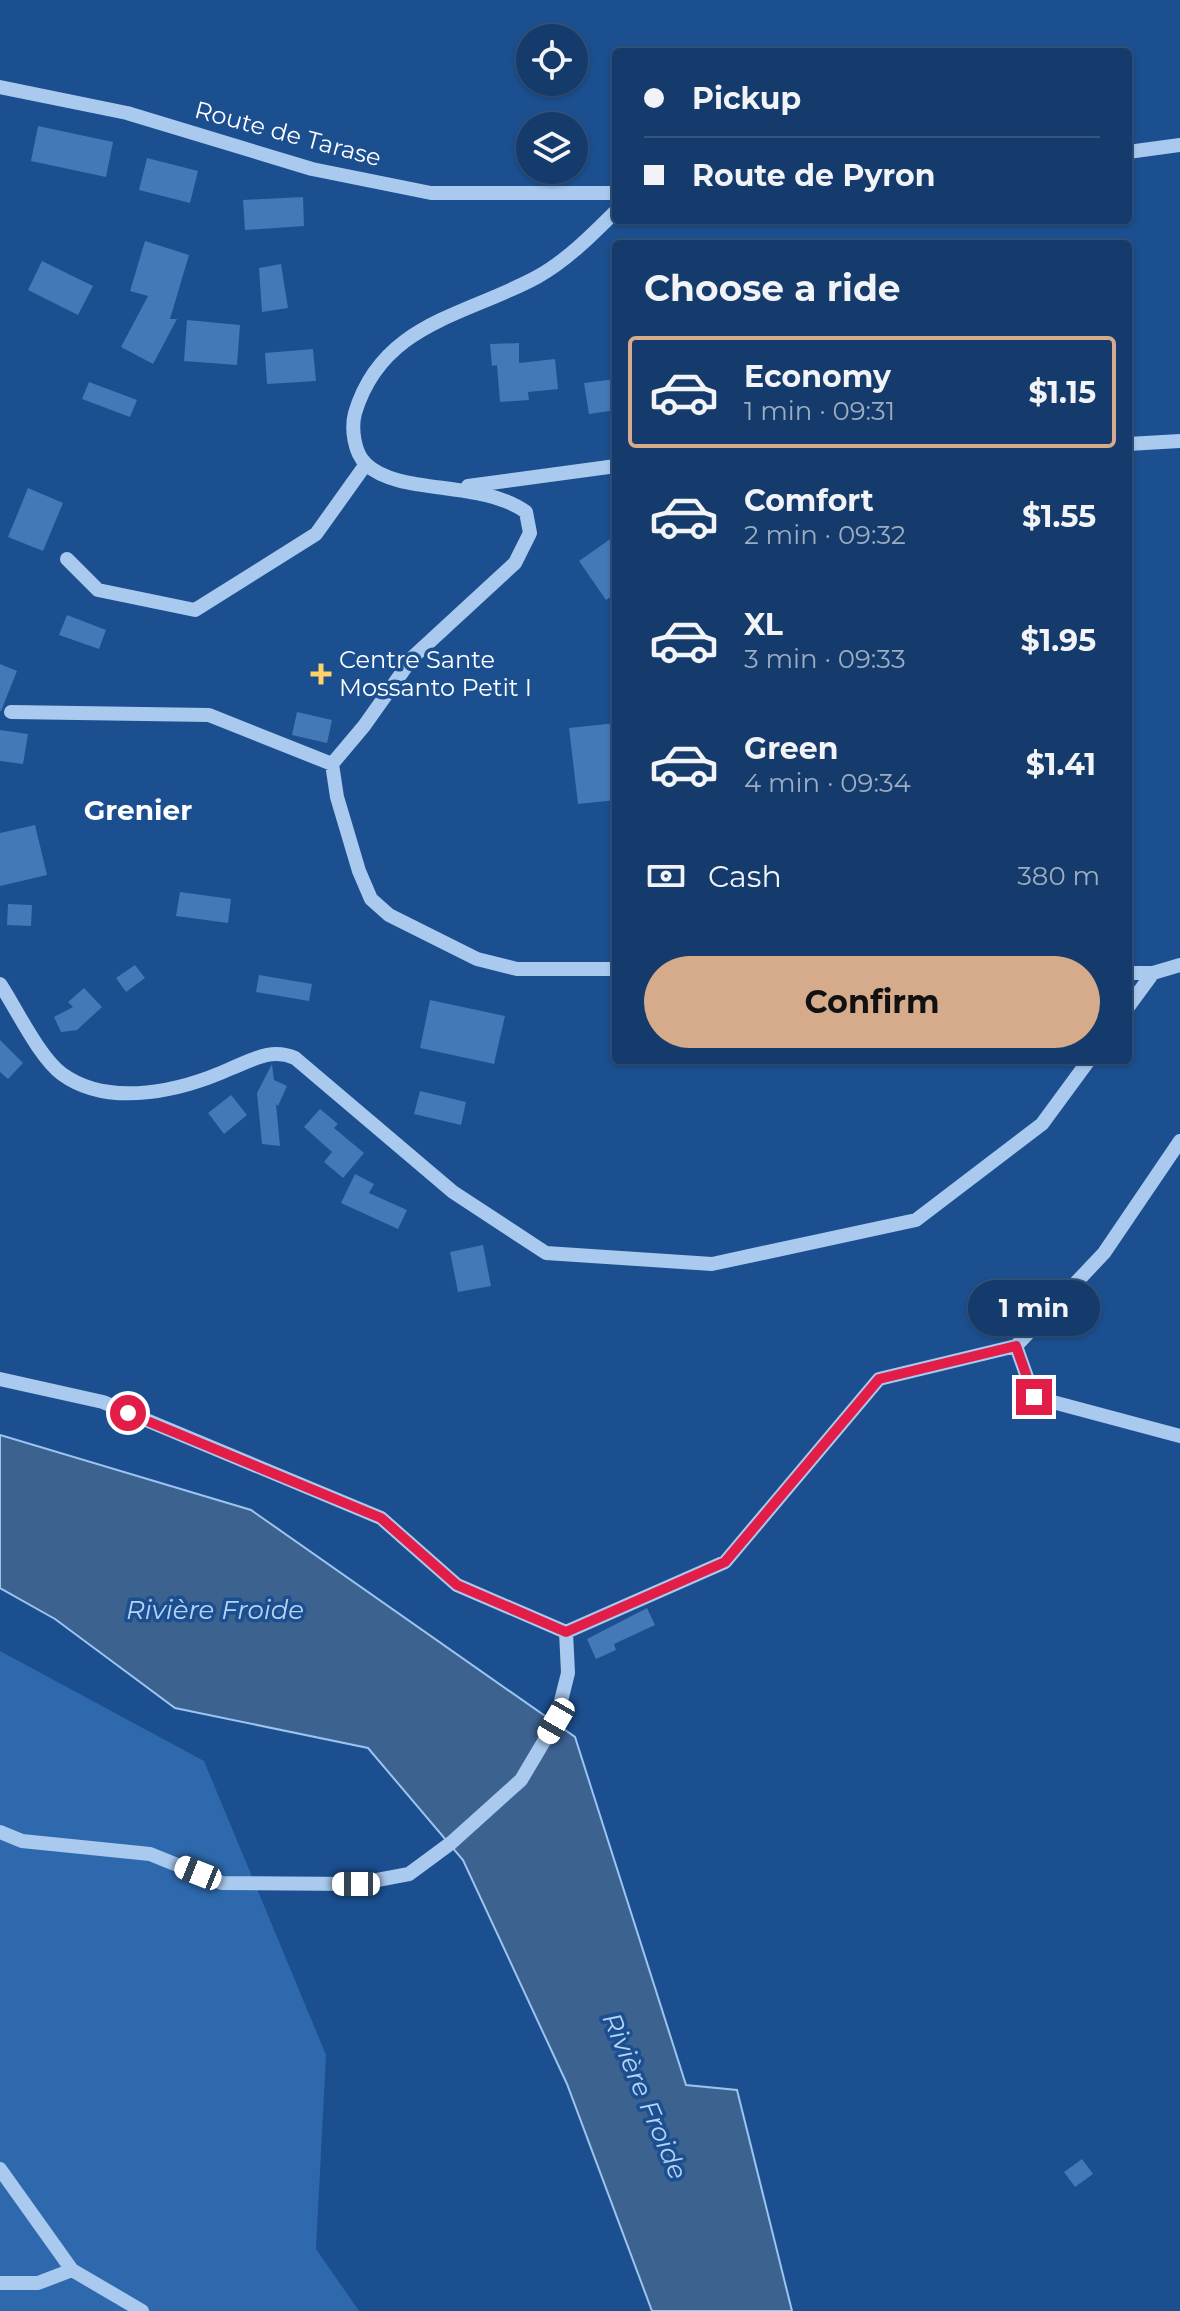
<!DOCTYPE html>
<meta charset="utf-8">
<style>
body{margin:0;font-family:Montserrat,sans-serif;background:#214673;color:#f1f3f6;height:100vh;display:flex;flex-direction:column;font-size:30px;white-space:nowrap}
*{box-sizing:border-box;margin:0}
p{font-size:26px;color:#9dadc1}
.icon{flex:none;width:44px;height:44px;fill:none;stroke:currentColor;stroke-width:2;stroke-linecap:round;stroke-linejoin:round}
.map{position:relative;flex:1;overflow:hidden}
.panel{position:absolute;left:612px;top:240px;width:520px;height:824px;display:flex;flex-direction:column;background:#143b6b;border-radius:8px;box-shadow:0 2px 6px #0004,0 0 0 2px #33557e}
.panel>*{flex:none}
.hud{position:absolute;left:612px;top:48px;width:520px;height:176px;border-radius:8px;box-shadow:0 2px 6px #0004,0 0 0 2px #33557e;display:grid;align-content:center;height:176px;padding:0 32px;background:#143b6b}
.fabs{position:absolute;left:516px;top:24px;display:grid;gap:16px}
.fabs a{display:grid;place-items:center;width:72px;height:72px;border-radius:50%;background:#143b6b;box-shadow:0 2px 6px #0004,0 0 0 2px #33557e;font-size:40px}
.end{position:absolute;width:36px;height:36px;margin:-18px;border:10px solid #e11d48;background:#fff;box-shadow:0 0 0 4px #fff}
.from{border-radius:50%}
.bubble{position:absolute;height:56px;border-radius:28px;background:#143b6b;box-shadow:0 2px 6px #0004,0 0 0 2px #33557e;font-size:26px;font-weight:700;line-height:56px;text-align:center}
.car{position:absolute;width:24px;height:48px;margin:-24px -12px;border-radius:10px;box-shadow:0 0 6px 2px #0007;background:linear-gradient(#fff 24%,#345 0 40%,#fff 0 76%,#345 0 86%,#fff 0)}
.hud b{display:flex;align-items:center;gap:28px;height:76px;font-size:30px}
.hud b+b{border-top:2px solid #33557e}
.hud i{width:20px;height:20px;background:#f1f3f6}
ul{padding:0;list-style:none}
li{display:flex;align-items:center;gap:24px;height:112px;margin:0 16px 12px;padding:0 16px;border:4px solid transparent;border-radius:8px}
li div{flex:1}
li b{display:block;font-size:30px}
li em{font-style:normal;font-weight:700}
li.active{border-color:#d6ab8b}
li>.icon{width:72px;height:72px;stroke-width:1.5}
h2{padding:0 32px;font-size:36px;line-height:96px}
.pay{display:flex;align-items:center;gap:20px;height:88px;padding:0 32px;font-size:30px}
.pay p{margin-inline-start:auto}
.primary-button{display:flex;gap:16px;margin-top:auto;padding:16px 32px}
.primary-button a{flex:1;height:92px;border-radius:48px;background:#d6ab8b;color:#111;font-size:32px;font-weight:700;line-height:92px;text-align:center}
.map>svg:first-child{display:block}
.green{fill:#2e69ad}
.water{fill:#3c6290;stroke:#9cc4f0;stroke-width:2}
.building{fill:#4478b7}
.lines{fill:none;stroke-linecap:round;stroke-linejoin:round}
.minor{stroke:#a9c9ee;stroke-width:14}
.route{stroke:#e11d48;stroke-width:10}
.poi-dot{fill:#ffd166;stroke:#1b4f8f;stroke-width:3}
.labels{text-anchor:middle;stroke-width:7;stroke-linejoin:round;paint-order:stroke}
.street-label{font-size:24px;fill:#fff;stroke:#1b4f8f}
.poi-label{font-size:24px;fill:#fff;stroke:#1b4f8f;text-anchor:start}
.water-label{font-size:26px;font-style:italic;fill:#b5d3f5;stroke:#1b4f8f}
.quarter-label{font-size:28px;font-weight:bold;fill:#fff;stroke:#1b4f8f}
</style>
<div class="map">
<svg width="1180" height="2311" viewBox="0 0 1180 2311">
<rect width="100%" height="100%" fill="#1b4f8f"/>
<path class="green" d="M0,1651L204,1761L326,2055L316,2249L359,2311H0Z"/>
<path class="water" d="M0,1435L251,1510L575,1737L686,2085L737,2090L792,2311H652L567,2084L463,1860L368,1748L175,1708L55,1619L0,1588Z"/>
<path class="building" d="M38,126L113,142L106,177L31,161Z
M147,158L198,171L190,203L139,190Z
M303,197L304,226L245,230L243,200Z
M145,241L189,255L170,319H177L153,364L121,347L148,296L130,291Z
M42,261L93,286L78,315L28,290Z
M281,264L288,308L262,312L259,268Z
M187,320L240,325L237,365L184,361Z
M519,343V363L555,359L558,389L528,392L529,400L500,402L497,365L492,366L490,344Z
M313,349L316,381L267,384L265,353Z
M616,379V410L589,414L584,383Z
M89,382L137,400L130,417L82,399Z
M28,488L63,503L43,551L8,537Z
M616,535V593L606,600L579,561Z
M67,615L106,630L99,649L59,635Z
M0,664L17,671L1,711H0Z
M297,712L332,720L327,743L292,735Z
M616,723V800L578,804L569,728Z
M0,730L28,734L23,764L0,761Z
M35,825L47,875L0,886V833Z
M180,892L231,899L228,923L176,916Z
M8,904L32,905L31,926L7,925Z
M135,965L145,978L126,992L116,978Z
M259,975L312,984L309,1001L256,992Z
M84,988L102,1007L77,1030L61,1032L54,1017L73,1007L68,1002Z
M430,1000L505,1016L494,1064L420,1048Z
M0,1040L23,1063L8,1079L0,1072Z
M272,1064L274,1080L287,1086L278,1106L276,1104L280,1146L262,1144L257,1093Z
M420,1091L466,1102L461,1125L414,1114Z
M231,1095L247,1115L224,1134L208,1113Z
M320,1109L338,1124L334,1128L364,1153L343,1178L324,1162L332,1152L304,1127Z
M355,1174L374,1184L369,1193L407,1210L398,1229L341,1203Z
M483,1245L491,1286L458,1292L450,1252Z
M647,1608L655,1625L614,1644L616,1650L596,1659L587,1639Z
M1082,2159L1093,2174L1075,2187L1064,2172Z"/>
<g class="lines">
<path class="minor" d="M0,87L127,113L312,169L431,193H616
M1128,152L1180,145
M616,211C592,235 566,261 537,277C465,316 382,323 355,413C351,428 354,453 366,464C399,496 480,479 526,512L530,533L515,563L413,657L364,726L332,764L337,797L359,871L371,899L389,915L477,959L517,969H616
M1128,444L1180,441
M468,486L616,466
M67,559L98,590L195,610L316,534L366,464
M11,712L209,715L332,764
M1128,973H1153L1180,965
M0,984C16,1008 39,1057 62,1074C110,1109 184,1090 232,1068C254,1059 272,1048 295,1058L453,1192L546,1253L712,1264L916,1220L1042,1124L1089,1060
M1128,1007L1153,973
M1016,1346L1034,1397L1180,1436
M0,1379L103,1402L381,1518L457,1585L566,1632
M0,1832L22,1841L150,1854L222,1883L356,1884L409,1874L451,1843L521,1780L556,1721L568,1673L566,1632L725,1562L879,1379L1016,1346L1104,1253L1180,1141
M0,2169L72,2270L142,2311
M0,2283H38L72,2270"/>
</g>
<g class="lines">
<path class="route" d="M128,1413L381,1518L457,1585L566,1632L725,1562L879,1379L1016,1346L1034,1397"/>
</g>
<path class="poi-dot" d="M317 662h8v8h8v8h-8v8h-8v-8h-8v-8h8z"/>
<g class="labels">
<g class="street-label">
<text transform="translate(288 134) rotate(15)" y="8">Route de Tarase</text>
</g>
<g class="poi-label">
<text x="339" y="668">Centre Sante<tspan x="339" dy="28">Mossanto Petit I</tspan></text>
</g>
<g class="water-label">
<text x="215" y="1619">Rivière Froide</text>
<text transform="translate(645 2096) rotate(67)" y="9">Rivière Froide</text>
</g>
<g class="quarter-label">
<text x="138" y="820">Grenier</text>
</g>
</g>
</svg>
<div class="fabs">
<a><svg class="icon" aria-label="locate" viewBox="0 0 24 24"><circle cx="12" cy="12" r="6"/><path d="M12 2v4M12 18v4M2 12h4M18 12h4"/></svg></a>
<a><svg class="icon" aria-label="layers" viewBox="0 0 24 24"><path d="M12 4l9 5-9 5-9-5zM3 14l9 5 9-5"/></svg></a>
</div>
<i class="end from" style="left:128px;top:1413px"></i>
<i class="end" style="left:1034px;top:1397px"></i>
<div class="bubble" style="left:968px;top:1280px;width:132px">1 min</div>
<i class="car" style="left:556px;top:1721px;rotate:210deg"></i>
<i class="car" style="left:198px;top:1873px;rotate:292deg"></i>
<i class="car" style="left:356px;top:1884px;rotate:270deg"></i>
<div class="hud">
<b><i class="from"></i>Pickup</b>
<b><i></i>Route de Pyron</b>
</div>
<section class="panel">
<h2>Choose a ride</h2>
<ul>
<li class="active"><svg class="icon" aria-label="car" viewBox="0 0 24 24"><path d="M5 17H2v-5l4-1 3-4h7l3 4 3 1v5h-3M9 17h6M6 11h13"/><circle cx="7" cy="17" r="2"/><circle cx="17" cy="17" r="2"/></svg><div><b>Economy</b><p>1 min · 09:31</p></div><em>$1.15</em></li>
<li><svg class="icon" aria-label="car" viewBox="0 0 24 24"><path d="M5 17H2v-5l4-1 3-4h7l3 4 3 1v5h-3M9 17h6M6 11h13"/><circle cx="7" cy="17" r="2"/><circle cx="17" cy="17" r="2"/></svg><div><b>Comfort</b><p>2 min · 09:32</p></div><em>$1.55</em></li>
<li><svg class="icon" aria-label="car" viewBox="0 0 24 24"><path d="M5 17H2v-5l4-1 3-4h7l3 4 3 1v5h-3M9 17h6M6 11h13"/><circle cx="7" cy="17" r="2"/><circle cx="17" cy="17" r="2"/></svg><div><b>XL</b><p>3 min · 09:33</p></div><em>$1.95</em></li>
<li><svg class="icon" aria-label="car" viewBox="0 0 24 24"><path d="M5 17H2v-5l4-1 3-4h7l3 4 3 1v5h-3M9 17h6M6 11h13"/><circle cx="7" cy="17" r="2"/><circle cx="17" cy="17" r="2"/></svg><div><b>Green</b><p>4 min · 09:34</p></div><em>$1.41</em></li>
</ul>
<div class="pay"><svg class="icon" aria-label="cash" viewBox="0 0 24 24"><path d="M3 7h18v10H3z"/><circle cx="12" cy="12" r="2"/></svg>Cash<p>380 m</p></div>
<div class="primary-button"><a>Confirm</a></div>
</section>
</div>
